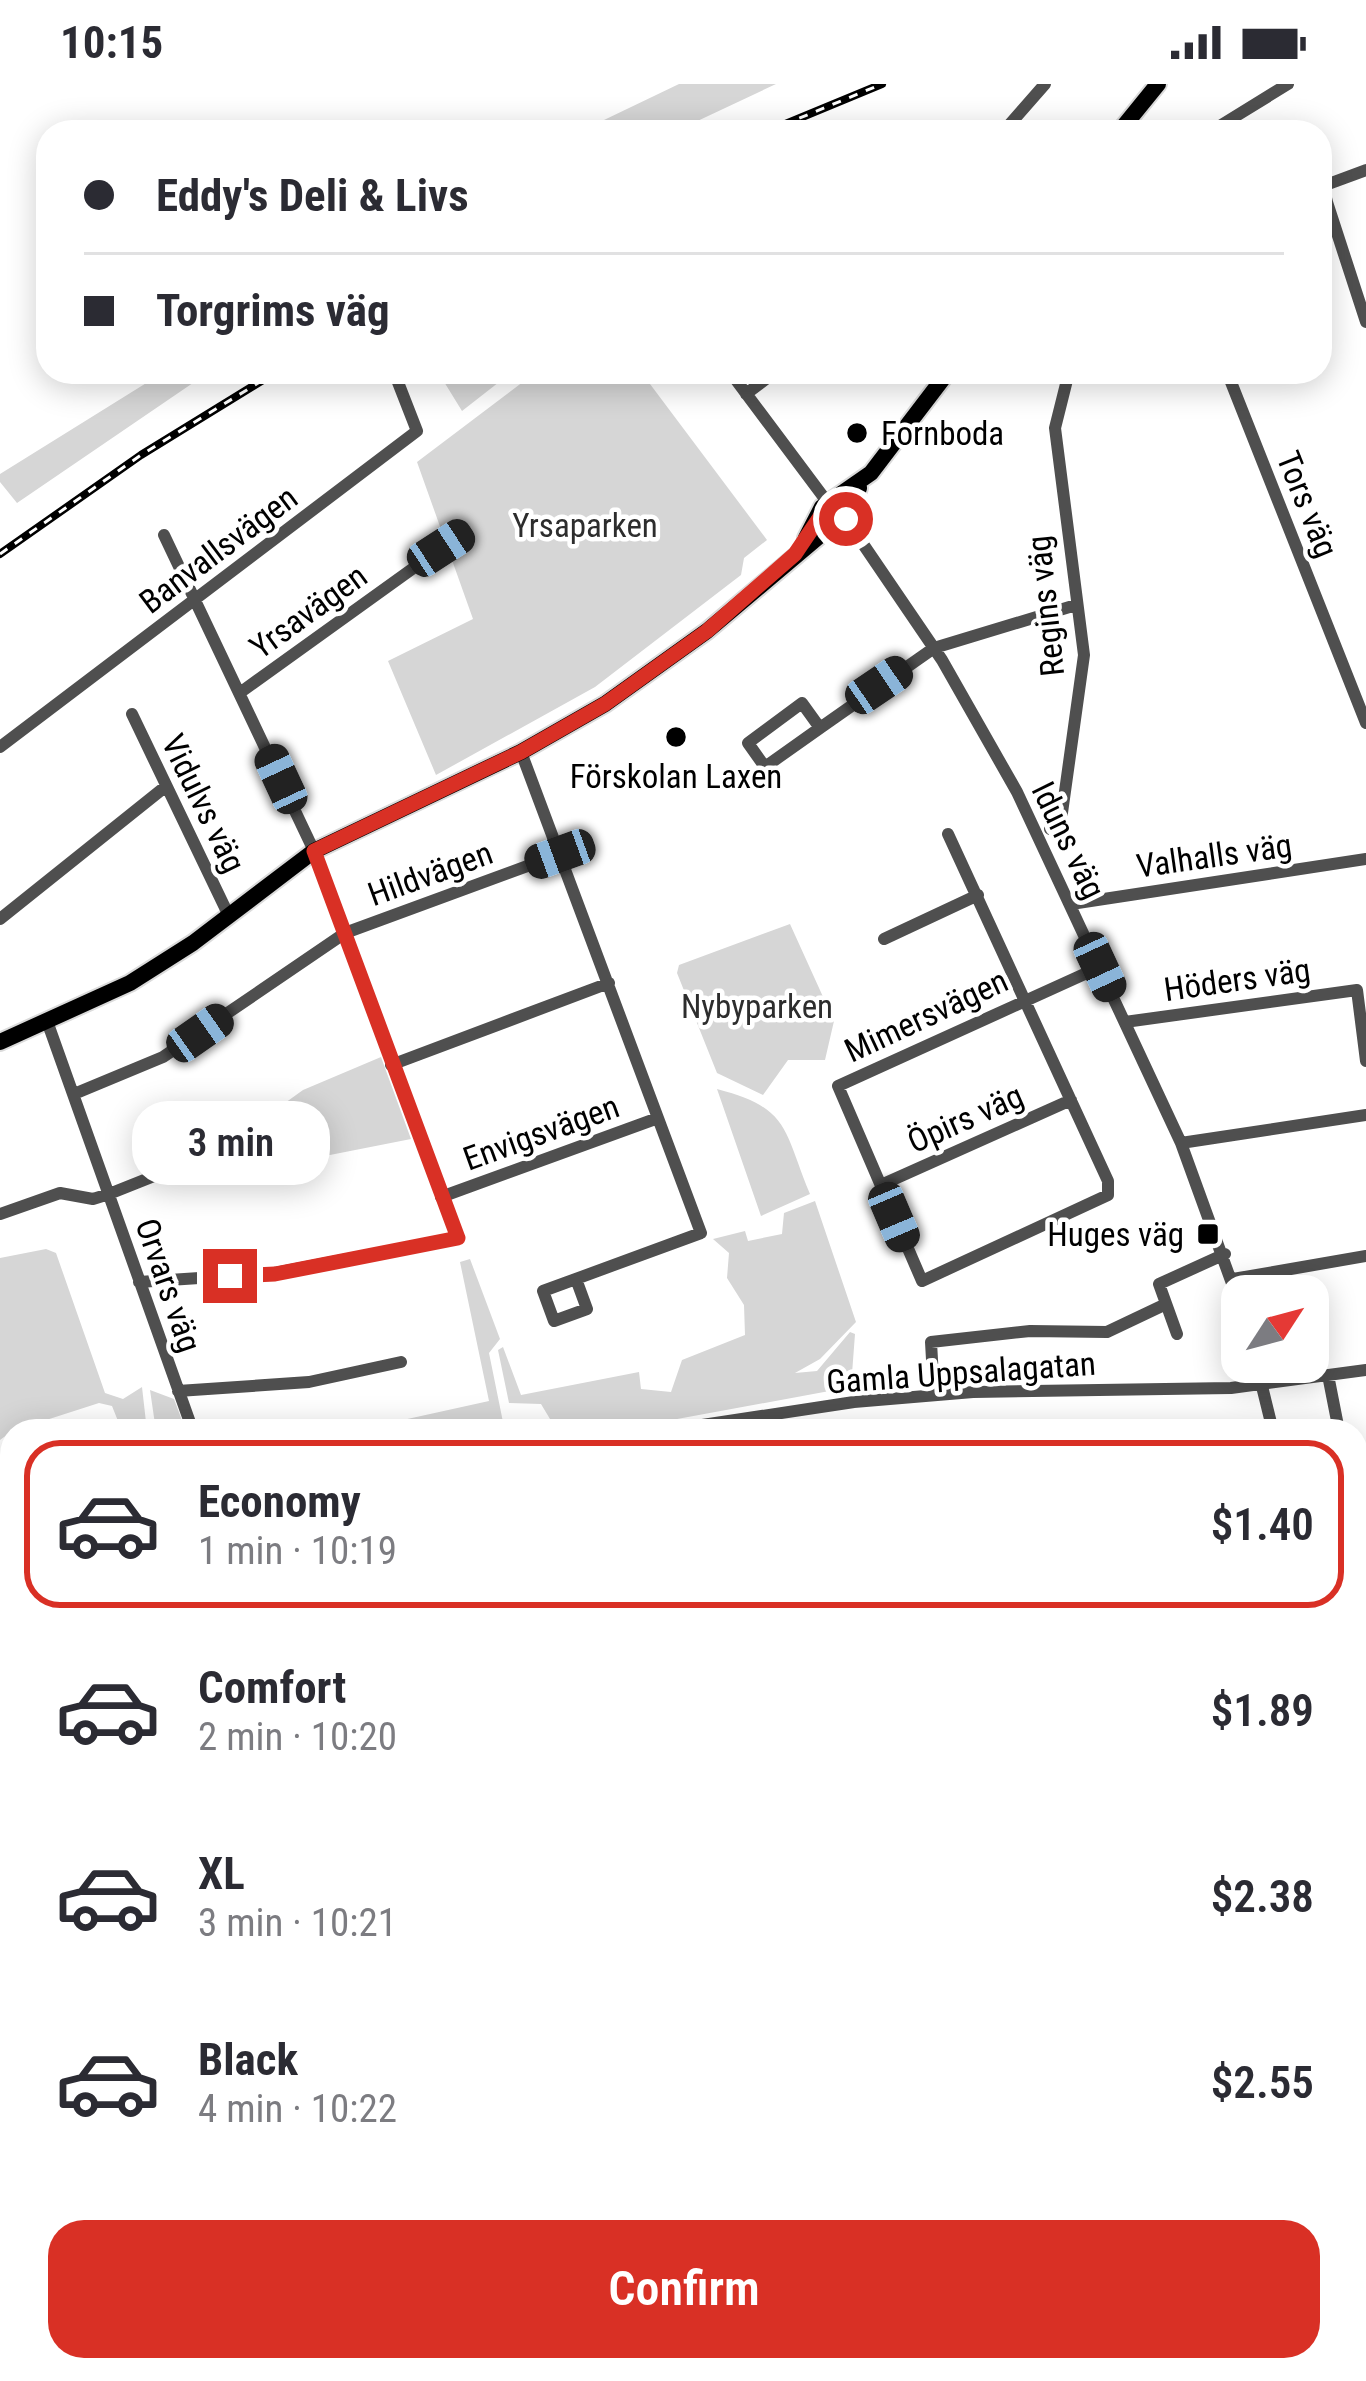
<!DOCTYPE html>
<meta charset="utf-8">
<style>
body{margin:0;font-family:"Roboto Condensed",sans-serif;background:#f2f2f3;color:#2b2b33;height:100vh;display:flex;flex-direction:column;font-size:45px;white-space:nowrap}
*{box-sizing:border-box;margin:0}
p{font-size:39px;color:#7c7c81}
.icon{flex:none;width:66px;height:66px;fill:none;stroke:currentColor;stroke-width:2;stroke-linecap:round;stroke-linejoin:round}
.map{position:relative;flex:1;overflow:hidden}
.panel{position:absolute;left:0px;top:1335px;width:1368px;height:963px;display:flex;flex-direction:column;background:#fff;border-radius:36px 36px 0 0;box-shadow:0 6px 30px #0003}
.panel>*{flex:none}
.banner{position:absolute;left:36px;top:36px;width:1296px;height:264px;border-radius:36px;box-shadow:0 6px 30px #0003;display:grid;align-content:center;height:264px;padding:0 48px;background:#fff}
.needle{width:78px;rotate:54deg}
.buttons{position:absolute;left:1221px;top:1191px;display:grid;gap:24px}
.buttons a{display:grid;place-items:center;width:108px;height:108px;border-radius:24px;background:#fff;box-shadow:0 6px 30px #0003;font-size:60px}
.end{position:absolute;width:54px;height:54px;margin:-27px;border:15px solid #d93025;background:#fff;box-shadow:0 0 0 6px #fff}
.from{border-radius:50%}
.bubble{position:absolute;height:84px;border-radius:36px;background:#fff;box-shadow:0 6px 30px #0003;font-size:39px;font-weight:600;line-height:84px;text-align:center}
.car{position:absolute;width:36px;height:72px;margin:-36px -18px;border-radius:15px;box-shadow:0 0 9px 3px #0007;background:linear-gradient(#222 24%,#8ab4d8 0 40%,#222 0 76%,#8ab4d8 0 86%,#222 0)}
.banner b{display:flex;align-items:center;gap:42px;height:114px;font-size:45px}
.banner b+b{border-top:3px solid #e1e1e2}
.banner i{width:30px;height:30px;background:#2b2b33}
ul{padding:21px 0 0;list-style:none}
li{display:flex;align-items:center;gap:36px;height:168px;margin:0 24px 18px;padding:0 24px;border:6px solid transparent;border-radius:36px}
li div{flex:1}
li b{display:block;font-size:45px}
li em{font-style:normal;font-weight:600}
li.active{border-color:#d93025}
li>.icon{width:108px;height:108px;stroke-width:1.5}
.button{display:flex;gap:24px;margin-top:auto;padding:24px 48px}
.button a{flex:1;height:138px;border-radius:36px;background:#d93025;color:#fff;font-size:48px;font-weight:600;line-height:138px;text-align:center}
.status{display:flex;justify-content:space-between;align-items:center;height:84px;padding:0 60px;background:#fff;direction:ltr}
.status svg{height:33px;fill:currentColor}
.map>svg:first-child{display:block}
.green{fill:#d6d6d6}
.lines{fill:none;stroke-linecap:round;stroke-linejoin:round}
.major-casing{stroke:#dbdbdb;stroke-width:20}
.minor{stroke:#4f4f4f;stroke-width:12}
.major{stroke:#000;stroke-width:16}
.rail-casing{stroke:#000;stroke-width:8}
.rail{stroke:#fff;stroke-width:3;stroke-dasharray:9;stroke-linecap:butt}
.route{stroke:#d93025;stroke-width:15}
.poi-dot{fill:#000;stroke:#fff;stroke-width:4.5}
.labels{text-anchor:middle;stroke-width:9;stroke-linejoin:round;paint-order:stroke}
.poi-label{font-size:33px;fill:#000;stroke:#fff;text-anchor:start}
.street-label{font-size:33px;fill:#000;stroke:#fff}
.park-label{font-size:33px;fill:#2d2d2d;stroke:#fff}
</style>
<div class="status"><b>10:15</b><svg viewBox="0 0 49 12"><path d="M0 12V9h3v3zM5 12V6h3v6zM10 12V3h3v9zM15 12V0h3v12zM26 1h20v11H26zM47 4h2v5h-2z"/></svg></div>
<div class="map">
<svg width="1366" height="2297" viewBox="0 0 1366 2297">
<rect width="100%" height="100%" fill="#fff"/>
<path class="green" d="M679,0H776L674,48H579Z
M164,288H209L17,419L0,398V390Z
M438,288H512L462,327Z
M536,288H664L650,300L767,456L744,474L741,491L595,603L436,691L388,577L473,535L417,378Z
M790,840L834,937L825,976H788L763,1011L717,989L677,889L679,881Z
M381,973L411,1055L259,1085L246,1047L303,1006Z
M717,1005C790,1024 783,1045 810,1110L761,1132Z
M815,1117L856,1238L820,1275L795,1289L817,1287L850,1248L855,1250L851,1303L612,1347H353L489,1317L460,1178L470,1175L500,1255L489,1269L504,1343L550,1335L541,1320L509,1319L498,1266L503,1263L521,1311L639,1288L641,1305L671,1308L682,1276L745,1251L744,1221L727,1194L729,1169L713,1155L745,1147L748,1157L782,1150L784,1129Z
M46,1165L56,1169L105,1309L123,1315L142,1303L147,1347H122L112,1322L99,1319L12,1347L0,1356V1174Z
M150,1306L174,1315L186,1347H156Z
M1366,1701V2297H1293V2286H1356V1702Z
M0,1864L12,1875V2039L0,2029Z
M0,2104L12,2114V2259L0,2247Z
M126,2286H207L220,2297H129Z
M395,2286H544L542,2297H419Z
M902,2286H1014L1019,2297H919V2289Z"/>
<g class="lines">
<defs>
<path id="major" d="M1119,48L1158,0
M829,444L845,439L859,404
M806,454L822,423L871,389L948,288
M0,958L130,899L193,859L314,767L521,668L605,620L707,547L829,444
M0,2055L12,2065
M0,2077L12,2088
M236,2286L248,2297
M264,2286L277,2297"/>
</defs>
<use href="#major" class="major-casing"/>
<path class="minor" d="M1003,48L1045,0
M1210,48L1288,0
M1327,118L1366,238
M1321,119L1327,118L1323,102L1366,86
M730,288L828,419
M1227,288L1366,639
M746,310L775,288
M846,435L942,576L1017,708L1181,1059L1242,1227
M241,608L465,447
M132,630L229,832
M820,644L765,683L748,659L802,619L820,644L934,564L1076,521
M0,663L417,347L394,288
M521,668L701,1149L543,1207L554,1237L587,1225L576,1195
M1050,745L1061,736L1084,571L1055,344L1069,288
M948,750L1108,1097V1111L922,1197L838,1002L1100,883
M1071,820L1366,775
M0,835L165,703
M884,855L978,811
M47,937L193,1347
M1125,938L1357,906L1366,977
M391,981L609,899
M74,1010L163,973L345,849L560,770
M1181,1059L1366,1031
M881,1101L1071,1016
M441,1113L658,1034
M0,1130L60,1109L93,1115L109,1110L232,1061
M1233,1195L1366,1172
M139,1198L275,1189L458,1154L314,767L164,451
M1177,1250L1159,1200L1225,1170
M1256,1278L1273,1347
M1328,1291L1339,1347
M178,1307L309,1298L401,1278
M934,1311L931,1258L1030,1247L1107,1248L1166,1220
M663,1347L854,1318L973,1308L1231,1304L1366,1286
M0,1439L12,1441
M1356,1441L1366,1438
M1356,1514L1366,1515
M1356,1540L1357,1579L1366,1591
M0,1551L12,1538
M1356,1632H1366
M0,1848L12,1831
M0,2256L12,2268
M31,2286L42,2297
M372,2286L389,2297
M546,2297L548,2286
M821,2297V2286
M1286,2297V2286"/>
<use href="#major" class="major"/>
<defs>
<path id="rail" d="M766,48L882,0
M0,470L141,371L276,288"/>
</defs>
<use href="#rail" class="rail-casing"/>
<use href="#rail" class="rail"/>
</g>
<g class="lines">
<path class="route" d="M230,1192L275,1190L458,1154L314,767L521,668L605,620L707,547L795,470L820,433L832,445L846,435"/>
</g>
<g class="poi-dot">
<circle cx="857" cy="349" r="12"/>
<circle cx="676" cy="653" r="12"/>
<rect x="1196" y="1138" width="24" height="24" rx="6"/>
</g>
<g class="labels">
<g class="poi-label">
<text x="881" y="361">Fornboda</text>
<text x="676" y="704" text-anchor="middle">Förskolan Laxen</text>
<text x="1184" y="1162" text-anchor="end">Huges väg</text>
</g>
<g class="street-label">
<text transform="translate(1308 420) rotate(68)" y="12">Tors väg</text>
<text transform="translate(218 465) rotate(-37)" y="12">Banvallsvägen</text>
<text transform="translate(1045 522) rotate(-96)" y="12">Regins väg</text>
<text transform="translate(308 527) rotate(-36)" y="12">Yrsavägen</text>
<text transform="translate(204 719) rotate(64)" y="12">Vidulvs väg</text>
<text transform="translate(1069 756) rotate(64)" y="12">Iduns väg</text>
<text transform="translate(1214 771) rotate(-8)" y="12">Valhalls väg</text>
<text transform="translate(430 789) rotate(-20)" y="12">Hildvägen</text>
<text transform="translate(1237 895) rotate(-8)" y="12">Höders väg</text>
<text transform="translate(926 931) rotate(-25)" y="12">Mimersvägen</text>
<text transform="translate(965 1034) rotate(-24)" y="12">Öpirs väg</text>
<text transform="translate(541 1048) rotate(-20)" y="12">Envigsvägen</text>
<text transform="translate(169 1201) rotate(71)" y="12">Orvars väg</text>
<text transform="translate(961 1288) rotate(-4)" y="12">Gamla Uppsalagatan</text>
</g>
<g class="park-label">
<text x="585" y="453">Yrsaparken</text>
<text x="757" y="934">Nybyparken</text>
</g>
</g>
</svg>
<div class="buttons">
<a><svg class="needle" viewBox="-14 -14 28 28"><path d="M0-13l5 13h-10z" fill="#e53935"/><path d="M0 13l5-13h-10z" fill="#7c7c81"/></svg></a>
</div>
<i class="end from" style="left:846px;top:435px"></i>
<i class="end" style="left:230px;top:1192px"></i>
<div class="bubble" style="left:132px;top:1017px;width:198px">3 min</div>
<i class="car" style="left:441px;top:464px;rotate:57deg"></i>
<i class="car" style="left:879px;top:601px;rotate:56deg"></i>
<i class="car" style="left:281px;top:695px;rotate:335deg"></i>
<i class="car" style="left:560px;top:770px;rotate:250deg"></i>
<i class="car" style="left:1100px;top:883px;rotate:155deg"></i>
<i class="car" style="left:200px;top:949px;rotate:55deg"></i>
<i class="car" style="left:894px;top:1133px;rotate:157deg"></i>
<div class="banner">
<b><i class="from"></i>Eddy's Deli &amp; Livs</b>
<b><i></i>Torgrims väg</b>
</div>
<section class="panel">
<ul>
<li class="active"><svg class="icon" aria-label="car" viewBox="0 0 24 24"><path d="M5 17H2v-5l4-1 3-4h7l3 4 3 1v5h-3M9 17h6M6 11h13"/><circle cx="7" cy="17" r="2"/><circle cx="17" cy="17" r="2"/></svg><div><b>Economy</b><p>1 min · 10:19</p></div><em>$1.40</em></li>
<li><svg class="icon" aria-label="car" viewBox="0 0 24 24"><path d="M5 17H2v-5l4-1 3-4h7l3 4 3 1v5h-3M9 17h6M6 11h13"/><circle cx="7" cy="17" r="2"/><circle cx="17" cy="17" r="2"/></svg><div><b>Comfort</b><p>2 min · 10:20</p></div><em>$1.89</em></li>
<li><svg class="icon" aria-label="car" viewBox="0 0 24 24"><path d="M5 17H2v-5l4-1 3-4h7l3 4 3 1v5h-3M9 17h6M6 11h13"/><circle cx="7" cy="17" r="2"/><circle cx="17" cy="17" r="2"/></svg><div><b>XL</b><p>3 min · 10:21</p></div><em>$2.38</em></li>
<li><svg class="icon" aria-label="car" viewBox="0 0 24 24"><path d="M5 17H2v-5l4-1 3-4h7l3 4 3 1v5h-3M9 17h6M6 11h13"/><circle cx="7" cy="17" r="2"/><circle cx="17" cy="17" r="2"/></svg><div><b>Black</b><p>4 min · 10:22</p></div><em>$2.55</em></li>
</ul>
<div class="button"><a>Confirm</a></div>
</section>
</div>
